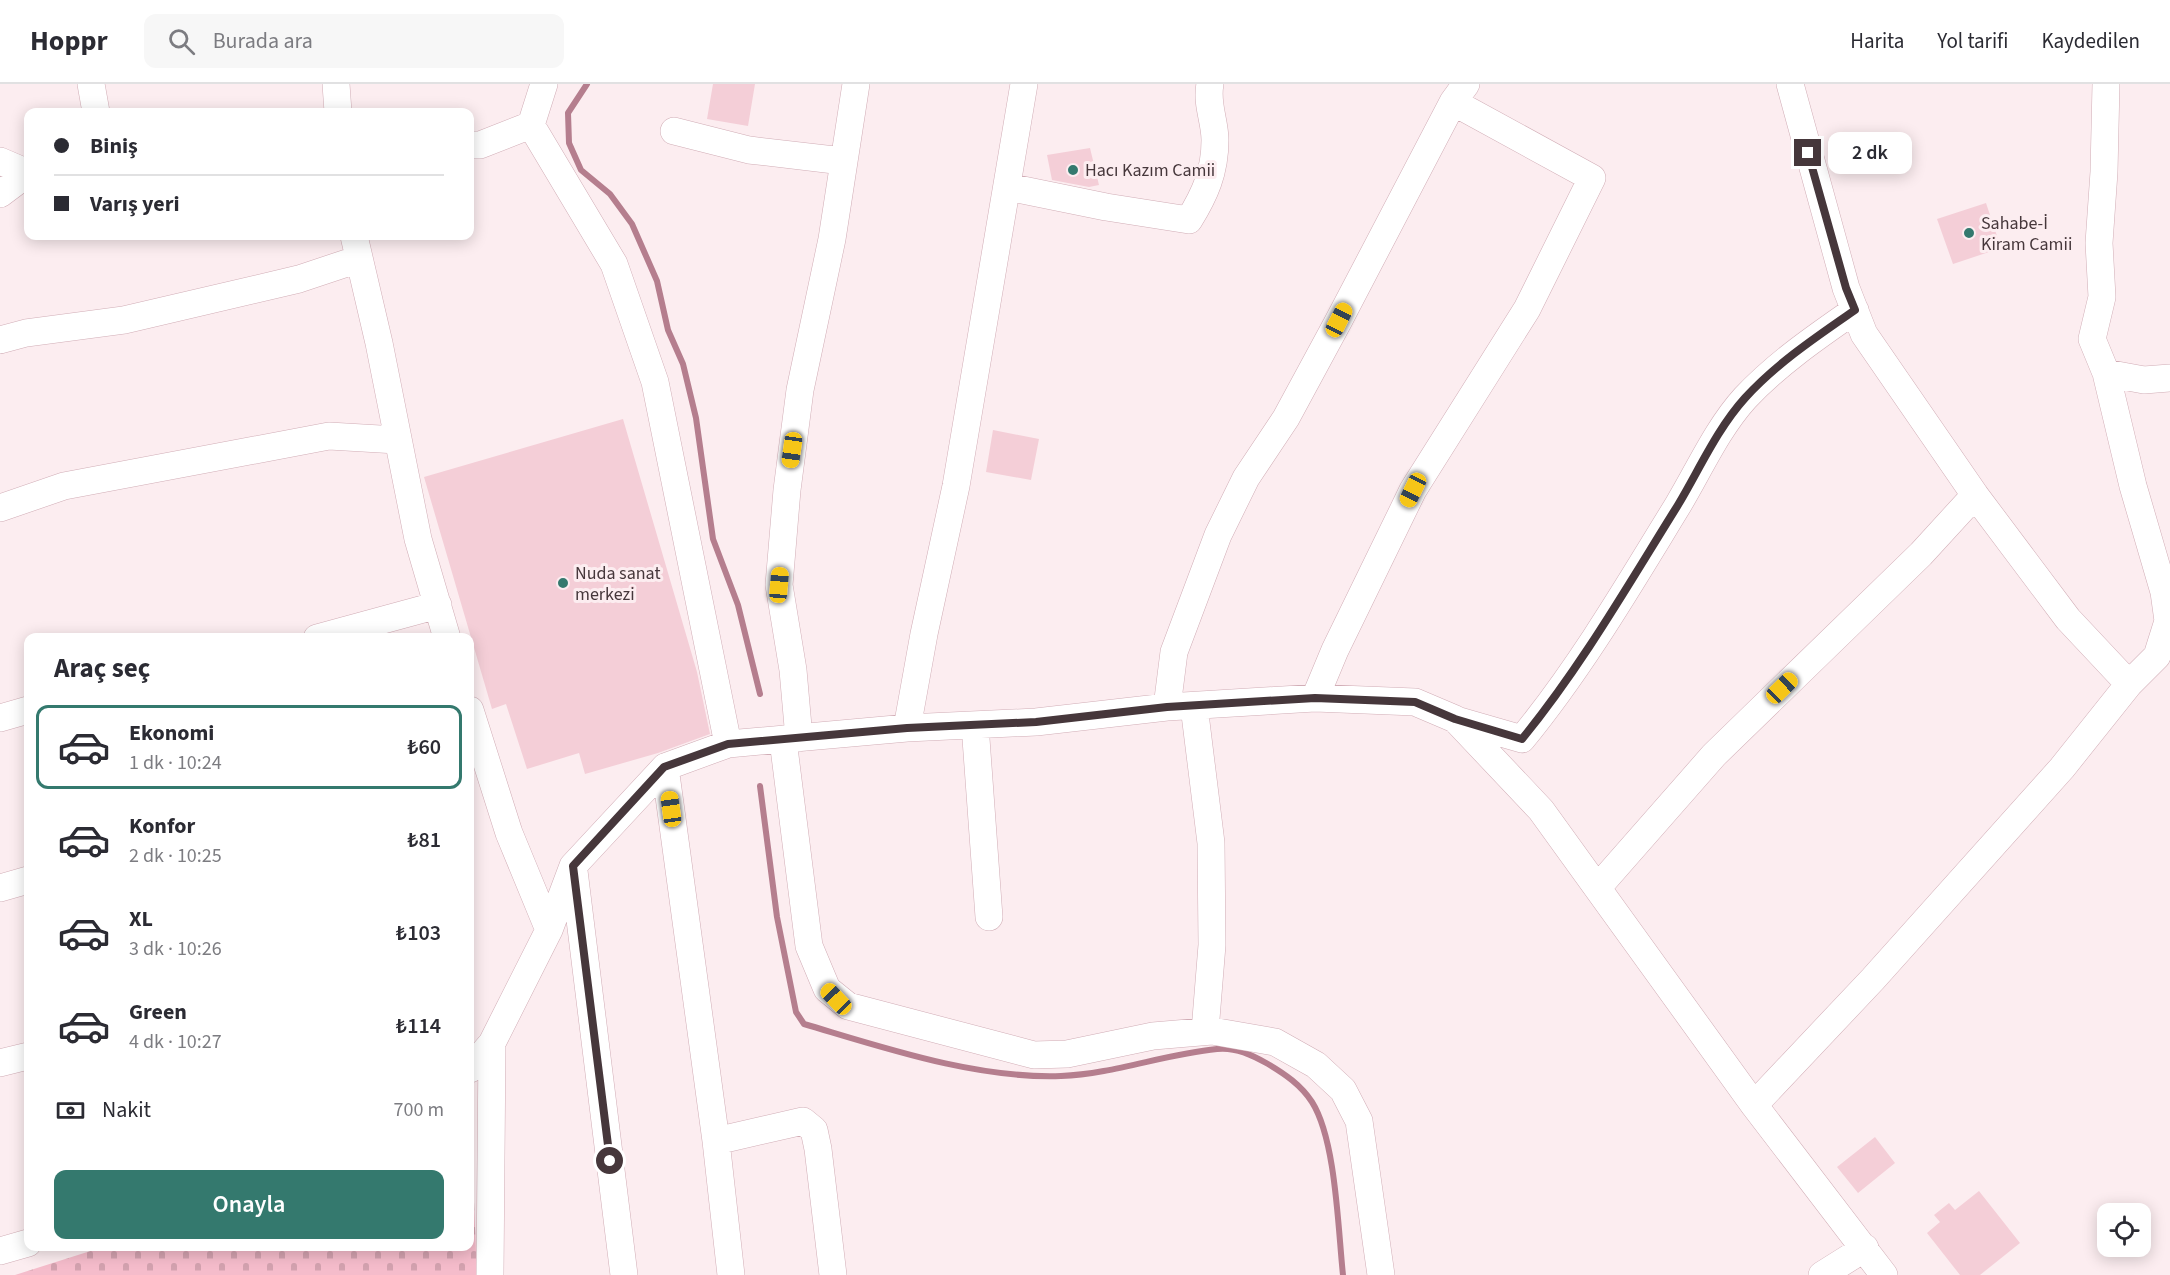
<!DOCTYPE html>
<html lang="tr">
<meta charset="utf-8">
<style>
body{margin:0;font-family:"Source Sans 3",sans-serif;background:#f7f7f7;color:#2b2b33;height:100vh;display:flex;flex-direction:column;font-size:22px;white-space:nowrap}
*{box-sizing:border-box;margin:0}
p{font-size:20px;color:#7c7c81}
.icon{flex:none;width:33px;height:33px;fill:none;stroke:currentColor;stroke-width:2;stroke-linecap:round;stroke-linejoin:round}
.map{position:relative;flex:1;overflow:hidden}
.details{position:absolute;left:24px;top:549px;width:450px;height:618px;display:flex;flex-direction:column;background:#fff;border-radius:12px;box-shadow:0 3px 15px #0003}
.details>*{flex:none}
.top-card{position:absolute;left:24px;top:24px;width:450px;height:132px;border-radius:12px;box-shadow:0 3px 15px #0003;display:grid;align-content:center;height:132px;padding:0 30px;background:#fff}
.tools{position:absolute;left:2097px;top:1119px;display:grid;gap:12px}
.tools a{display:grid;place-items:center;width:54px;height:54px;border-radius:12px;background:#fff;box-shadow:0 3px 15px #0003;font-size:30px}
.end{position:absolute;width:27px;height:27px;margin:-14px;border:8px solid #46373b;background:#fff;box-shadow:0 0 0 3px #fff}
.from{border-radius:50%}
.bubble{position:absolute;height:42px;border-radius:12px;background:#fff;box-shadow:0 3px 15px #0003;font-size:20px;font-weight:600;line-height:42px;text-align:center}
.car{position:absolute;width:18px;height:36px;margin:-18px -9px;border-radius:8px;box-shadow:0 0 4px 2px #0007;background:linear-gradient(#f5c518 24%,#345 0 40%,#f5c518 0 76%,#345 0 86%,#f5c518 0)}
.top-card b{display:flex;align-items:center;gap:21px;height:57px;font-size:22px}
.top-card b+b{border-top:2px solid #e1e1e2}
.top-card i{width:15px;height:15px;background:#2b2b33}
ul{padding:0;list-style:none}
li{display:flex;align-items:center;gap:18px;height:84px;margin:0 12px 9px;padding:0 18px;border:3px solid transparent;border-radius:12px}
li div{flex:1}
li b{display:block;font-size:22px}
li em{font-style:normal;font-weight:600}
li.on{border-color:#34796e}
li>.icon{width:54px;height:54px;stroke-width:1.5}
h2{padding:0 30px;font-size:27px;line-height:72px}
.pay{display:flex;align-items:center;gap:15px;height:66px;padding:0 30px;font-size:22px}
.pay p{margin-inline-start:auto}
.cta{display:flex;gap:12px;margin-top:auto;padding:12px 30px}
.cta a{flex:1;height:69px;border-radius:12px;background:#34796e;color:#fff;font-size:24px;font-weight:600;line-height:69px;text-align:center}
header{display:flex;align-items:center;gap:36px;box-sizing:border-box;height:84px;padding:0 30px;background:#fff;border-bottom:2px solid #e1e1e2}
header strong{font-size:28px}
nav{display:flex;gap:33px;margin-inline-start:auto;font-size:21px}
.search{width:420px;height:54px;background:#f7f7f7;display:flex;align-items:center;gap:15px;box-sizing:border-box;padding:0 21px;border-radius:12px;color:#7c7c81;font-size:22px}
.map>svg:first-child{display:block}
.cemetery{fill:url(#cemetery-stones)}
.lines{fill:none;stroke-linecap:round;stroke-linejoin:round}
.stream{stroke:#b57e8e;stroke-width:6}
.building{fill:#f4ced7}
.minor-casing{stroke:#d1adb6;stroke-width:28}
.minor{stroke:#fff;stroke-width:27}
.route{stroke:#46373b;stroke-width:8}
.poi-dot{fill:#34796e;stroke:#fcedf0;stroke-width:2}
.labels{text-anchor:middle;stroke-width:6;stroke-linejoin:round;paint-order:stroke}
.poi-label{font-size:18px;fill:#46373b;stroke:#fcedf0;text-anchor:start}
</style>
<header>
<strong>Hoppr</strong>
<div class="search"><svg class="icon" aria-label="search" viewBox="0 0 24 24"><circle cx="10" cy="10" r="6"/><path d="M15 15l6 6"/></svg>Burada ara</div>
<nav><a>Harita</a><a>Yol tarifi</a><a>Kaydedilen</a></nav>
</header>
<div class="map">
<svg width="2170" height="1191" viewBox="0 0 2170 1191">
<defs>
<pattern id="cemetery-stones" width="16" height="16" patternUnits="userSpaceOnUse" patternTransform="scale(1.5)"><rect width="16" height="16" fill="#f5bccb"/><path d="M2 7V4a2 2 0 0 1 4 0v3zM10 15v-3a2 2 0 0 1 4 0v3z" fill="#d3a2af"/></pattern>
</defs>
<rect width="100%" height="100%" fill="#fcedf0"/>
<path class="cemetery" d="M471,1043L477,1191H15L103,1163L470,1162Z"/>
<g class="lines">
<path class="stream" d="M587,0L568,29L569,59L581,86L610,110L632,140L657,197L668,246L683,280L696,334L713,455L738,521L760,610
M760,702L777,833L796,928L804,940C885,964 976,995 1061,992C1114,990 1164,970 1217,965C1236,963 1252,971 1268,980C1285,990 1301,1001 1312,1018C1336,1056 1338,1145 1343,1191"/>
</g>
<path class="building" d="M713,0H755L748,42L707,35Z
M1090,64L1099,101L1089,103L1052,96L1047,71Z
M1986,119L2001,164L1953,180L1937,135Z
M623,335L697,588L710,650L658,669L585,690L579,669L527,685L506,620L492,625L424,393Z
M993,346L1039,355L1031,396L986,388Z
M1875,1053L1895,1079L1858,1109L1837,1083Z
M1979,1107L2020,1159L1980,1191H1960L1927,1149L1940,1138L1934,1131L1949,1119L1955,1126Z"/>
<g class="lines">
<defs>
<path id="minor" d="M91,0L96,28
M336,0L338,28
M544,0L531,41L614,180L655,298L728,660
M1790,0L1846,204L1864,250L1975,411L2068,535L2129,600
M674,47L749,66L843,77
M470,61H480L531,41
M0,77L28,89
M1008,103L1106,123L1189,136C1205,110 1215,88 1215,56C1215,37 1206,20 1210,0
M0,110L28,89
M354,152L379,259L418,455L447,554
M0,256L26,249L124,236L299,195L359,175
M2106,289L2144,296L2170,294
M0,424L64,402L329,352L397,356
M317,554L438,521
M1315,614L1335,566L1413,406L1527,225L1592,94L1453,18
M1194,622L1211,759L1212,861L1205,947
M1167,623L1174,568L1218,451L1246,394L1286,334L1339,236L1453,18L1466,0
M470,626L509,749L549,846
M0,634L28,626
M1456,636L1522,655C1581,583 1629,501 1678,421C1699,386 1717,345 1745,314C1777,280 1816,253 1855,226
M975,641L989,833
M907,644L924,550L956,402L1024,0
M799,654L793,586L779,501L787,406L800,306L832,155L856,0
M783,656L809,862L827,905L848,922L1034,971L1067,970L1153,952L1212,947L1275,958L1316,981L1343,1006L1359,1037L1381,1191
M665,683L716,1057L731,1191
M574,787L624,1191
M1599,802L1714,671L1921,470L1975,411
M0,804L28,796
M0,979L28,972
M470,985L492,959L549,846L573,782L665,683L728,660L907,644L1036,638L1167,623L1315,614L1415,618L1455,635L1541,726L1754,1021L1884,1191
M1754,1021L1873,895L2062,684L2129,600L2157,572L2168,537L2164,508L2133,402L2106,289L2092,255L2102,213L2099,159L2104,88L2106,0
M716,1057L803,1037L814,1046L818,1065L833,1191
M0,1167L28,1159
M490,1191L492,959
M1822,1191L1865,1164"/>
</defs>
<use href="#minor" class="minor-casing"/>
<use href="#minor" class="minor"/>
</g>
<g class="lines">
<path class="route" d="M610,1077L573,782L664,683L728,660L907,644L1036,638L1167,623L1315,614L1415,618L1455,635L1522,655C1581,583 1628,501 1678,421C1699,386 1717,345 1745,314C1777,279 1816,253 1855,226L1846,204L1808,69"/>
</g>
<g class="poi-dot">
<circle cx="1073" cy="86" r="6"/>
<circle cx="1969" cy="149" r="6"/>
<circle cx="563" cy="499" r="6"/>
</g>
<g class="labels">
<g class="poi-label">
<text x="1085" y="92">Hacı Kazım Camii</text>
<text x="1981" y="145">Sahabe-İ<tspan x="1981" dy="21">Kiram Camii</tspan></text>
<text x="575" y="495">Nuda sanat<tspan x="575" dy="21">merkezi</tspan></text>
</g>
</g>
</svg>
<div class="tools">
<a><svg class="icon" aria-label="locate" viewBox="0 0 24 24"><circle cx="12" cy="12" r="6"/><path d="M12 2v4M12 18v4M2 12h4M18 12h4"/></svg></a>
</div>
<i class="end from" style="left:610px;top:1077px"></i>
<i class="end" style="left:1808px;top:69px"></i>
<div class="bubble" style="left:1828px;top:48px;width:84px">2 dk</div>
<i class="car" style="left:1339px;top:236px;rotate:27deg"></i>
<i class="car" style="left:792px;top:366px;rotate:188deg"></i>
<i class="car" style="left:1413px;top:406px;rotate:206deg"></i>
<i class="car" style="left:779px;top:501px;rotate:5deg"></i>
<i class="car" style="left:1782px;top:604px;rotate:46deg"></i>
<i class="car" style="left:671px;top:725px;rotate:352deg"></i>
<i class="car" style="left:836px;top:915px;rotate:316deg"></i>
<div class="top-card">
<b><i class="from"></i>Biniş</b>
<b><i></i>Varış yeri</b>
</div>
<section class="details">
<h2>Araç seç</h2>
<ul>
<li class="on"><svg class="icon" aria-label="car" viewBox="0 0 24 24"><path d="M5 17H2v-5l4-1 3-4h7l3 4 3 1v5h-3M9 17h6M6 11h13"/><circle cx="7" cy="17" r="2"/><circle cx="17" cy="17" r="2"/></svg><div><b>Ekonomi</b><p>1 dk · 10:24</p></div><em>₺60</em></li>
<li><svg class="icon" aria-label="car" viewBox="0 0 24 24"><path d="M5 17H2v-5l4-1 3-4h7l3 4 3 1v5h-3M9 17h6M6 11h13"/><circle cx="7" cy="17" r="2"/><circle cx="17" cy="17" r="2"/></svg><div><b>Konfor</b><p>2 dk · 10:25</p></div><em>₺81</em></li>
<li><svg class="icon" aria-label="car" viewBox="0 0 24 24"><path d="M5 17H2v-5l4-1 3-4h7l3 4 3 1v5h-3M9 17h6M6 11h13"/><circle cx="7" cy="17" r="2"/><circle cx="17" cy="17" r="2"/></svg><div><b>XL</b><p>3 dk · 10:26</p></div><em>₺103</em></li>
<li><svg class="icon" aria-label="car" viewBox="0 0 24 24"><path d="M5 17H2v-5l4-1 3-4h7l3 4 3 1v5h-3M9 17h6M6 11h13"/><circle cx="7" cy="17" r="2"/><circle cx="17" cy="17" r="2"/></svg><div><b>Green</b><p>4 dk · 10:27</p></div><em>₺114</em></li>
</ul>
<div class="pay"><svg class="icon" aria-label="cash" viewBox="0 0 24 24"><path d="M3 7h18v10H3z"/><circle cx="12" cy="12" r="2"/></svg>Nakit<p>700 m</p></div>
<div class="cta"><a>Onayla</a></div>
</section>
</div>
